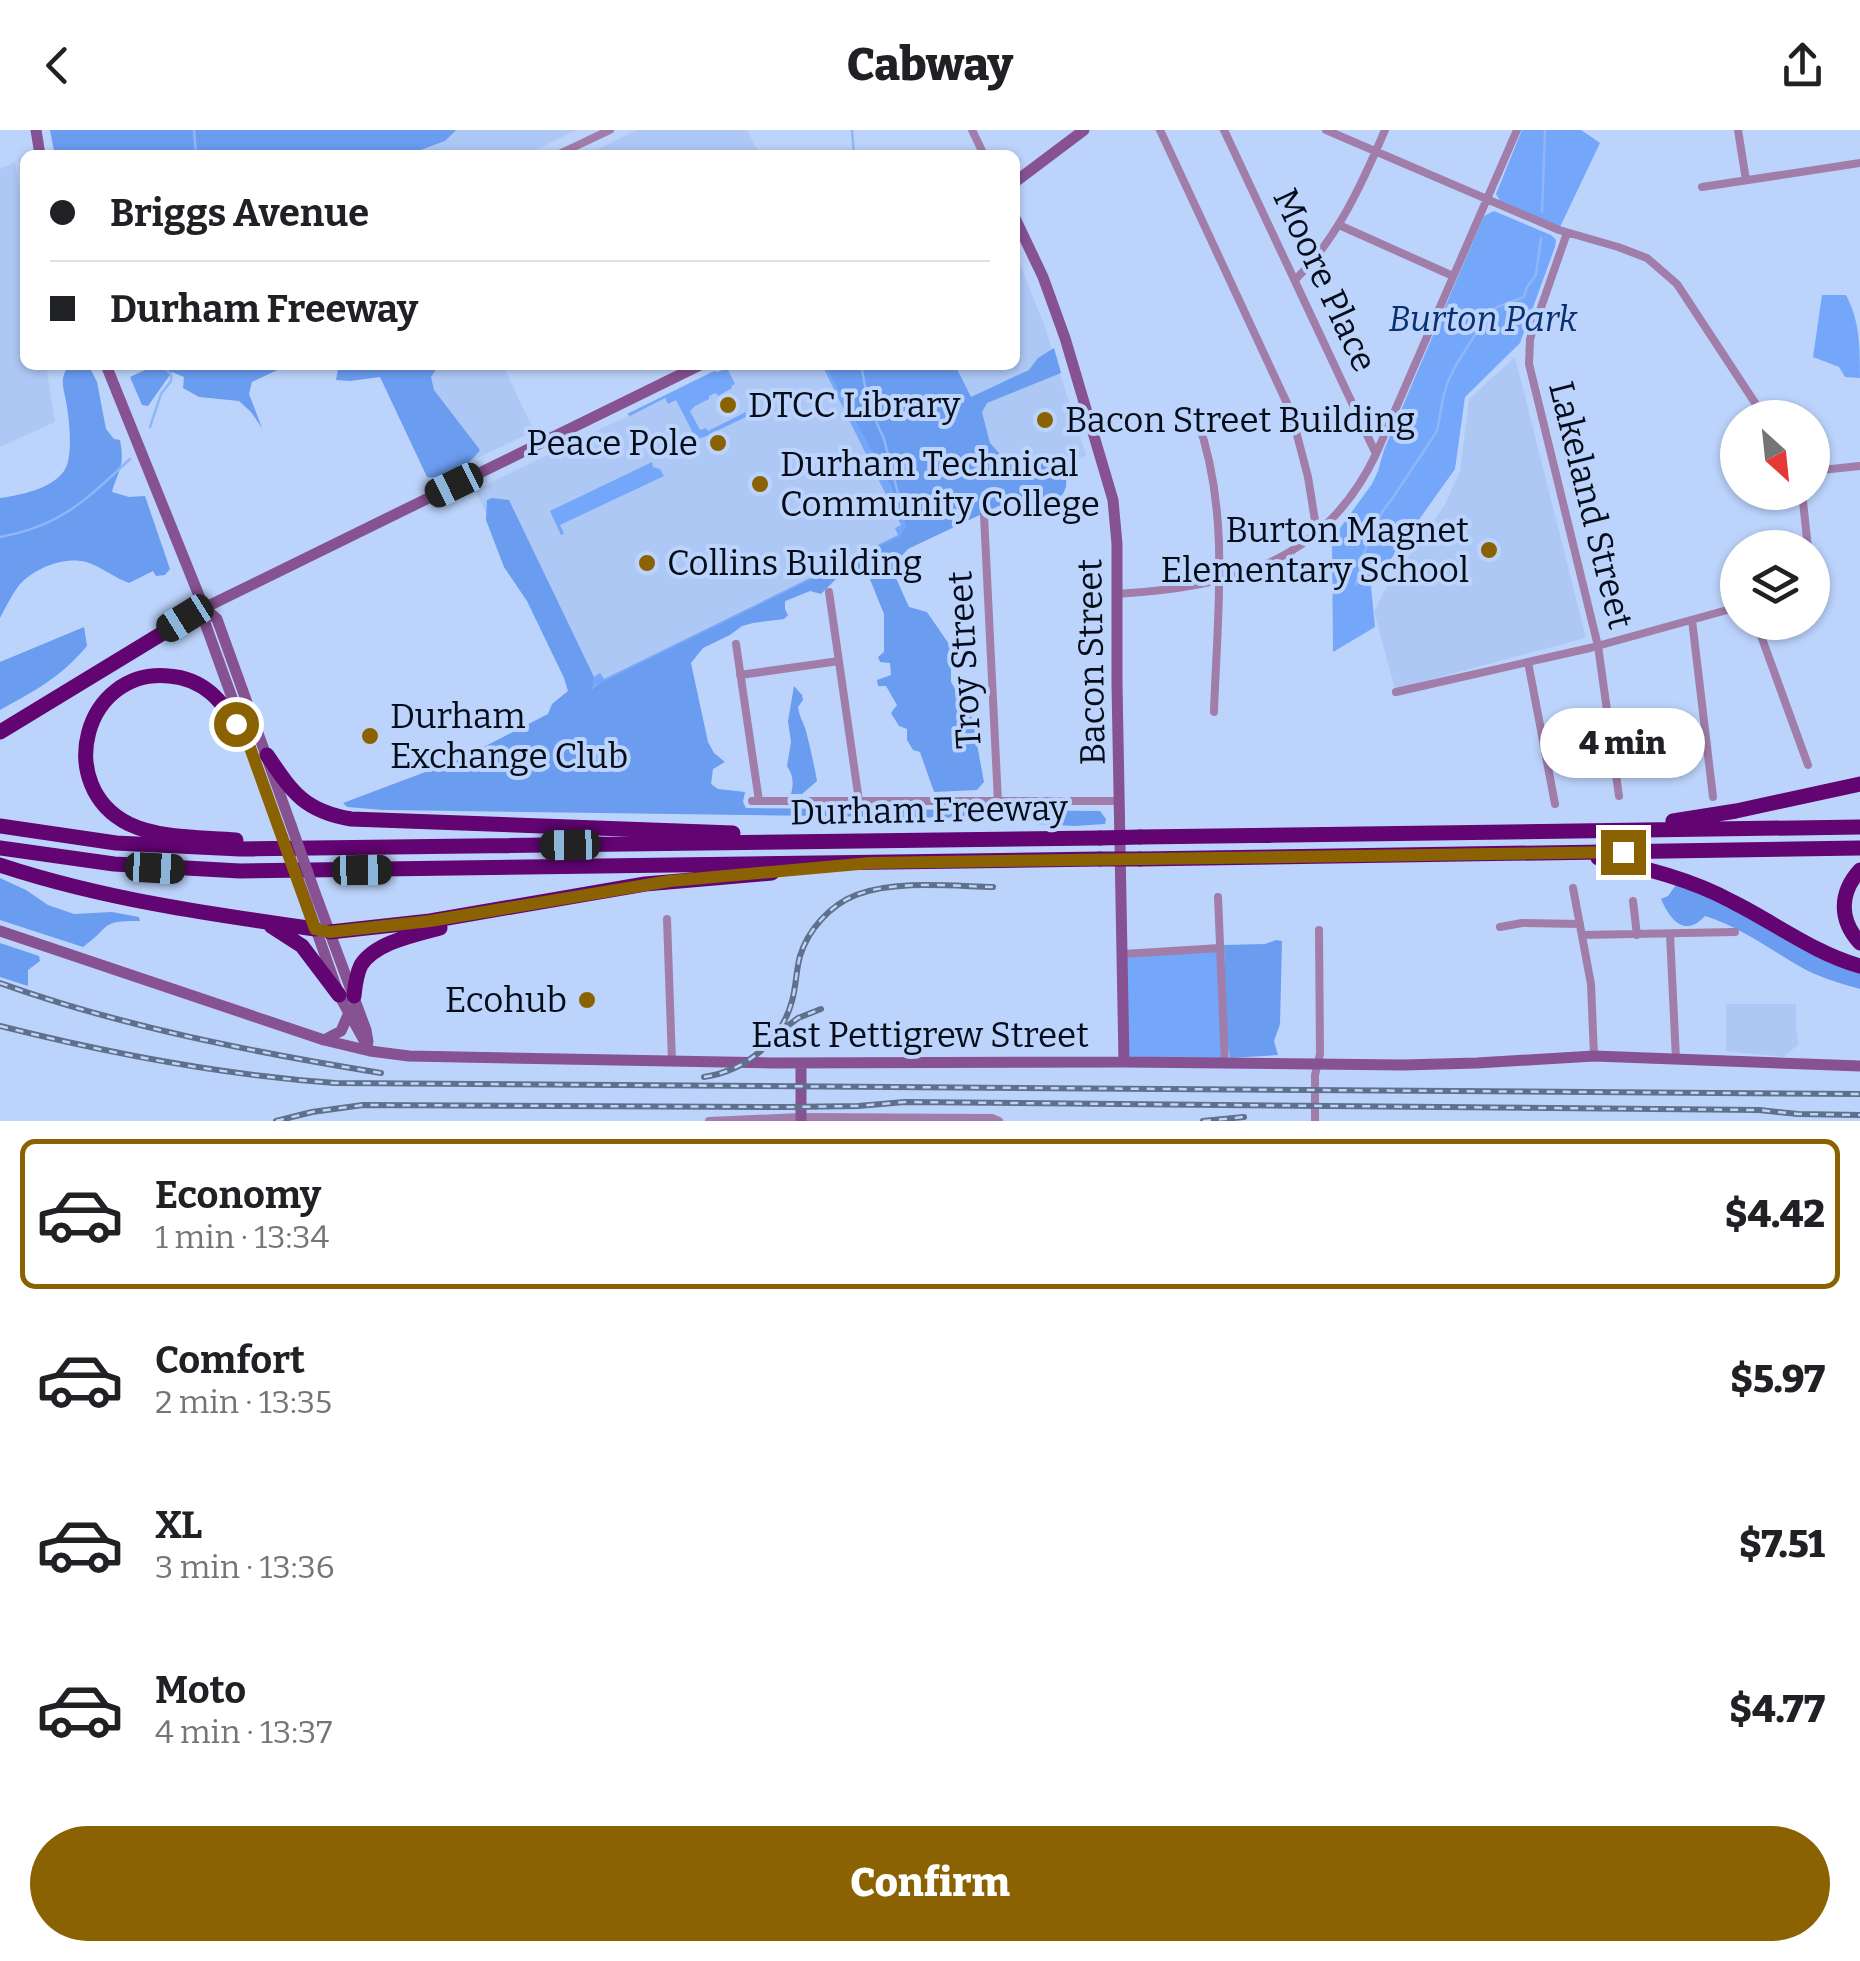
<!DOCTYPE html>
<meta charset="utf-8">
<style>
body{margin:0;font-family:Bitter,serif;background:#f6f6f6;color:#202124;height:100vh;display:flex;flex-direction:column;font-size:38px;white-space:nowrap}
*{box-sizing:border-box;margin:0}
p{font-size:32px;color:#757577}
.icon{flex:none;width:55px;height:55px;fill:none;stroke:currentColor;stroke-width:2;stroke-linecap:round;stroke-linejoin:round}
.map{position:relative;height:991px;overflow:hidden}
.drawer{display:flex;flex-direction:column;background:#fff;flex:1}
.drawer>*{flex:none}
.banner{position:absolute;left:20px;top:20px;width:1000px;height:220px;border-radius:15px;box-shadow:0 2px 8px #0004;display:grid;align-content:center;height:220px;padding:0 30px;background:#fff}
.needle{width:65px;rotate:153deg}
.fabs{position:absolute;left:1720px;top:270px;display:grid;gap:20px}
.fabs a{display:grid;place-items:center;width:110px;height:110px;border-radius:50%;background:#fff;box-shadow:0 2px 8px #0004;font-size:50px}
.end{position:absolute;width:45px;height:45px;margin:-22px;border:12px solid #8a6202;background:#fff;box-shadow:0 0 0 5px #fff}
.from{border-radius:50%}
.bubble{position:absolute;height:70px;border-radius:35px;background:#fff;box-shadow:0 2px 8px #0004;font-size:32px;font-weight:800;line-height:70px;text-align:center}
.car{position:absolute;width:30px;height:60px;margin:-30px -15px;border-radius:12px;box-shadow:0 0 8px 2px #0007;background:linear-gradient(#222 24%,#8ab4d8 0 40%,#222 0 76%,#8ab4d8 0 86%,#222 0)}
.banner b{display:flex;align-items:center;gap:35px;height:95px;font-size:38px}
.banner b+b{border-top:2px solid #e0e0e0}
.banner i{width:25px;height:25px;background:#202124}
ul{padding:18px 0 0;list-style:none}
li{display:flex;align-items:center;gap:30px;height:150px;margin:0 20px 15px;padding:0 10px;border:5px solid transparent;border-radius:15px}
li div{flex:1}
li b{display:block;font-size:38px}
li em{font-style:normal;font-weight:800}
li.on{border-color:#8a6202}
li>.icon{width:90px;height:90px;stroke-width:1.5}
.primary-button{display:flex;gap:20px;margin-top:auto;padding:20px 30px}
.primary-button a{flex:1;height:115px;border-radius:60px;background:#8a6202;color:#fff;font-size:40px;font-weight:800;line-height:115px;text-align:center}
header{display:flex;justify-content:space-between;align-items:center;height:130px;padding:0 30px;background:#fff;font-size:45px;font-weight:800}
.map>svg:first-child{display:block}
.built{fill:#aec8f6}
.green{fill:#74a6fa}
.forest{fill:#6a9cf0}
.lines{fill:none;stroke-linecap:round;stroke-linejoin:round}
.stream{stroke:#8fb6f6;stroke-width:2.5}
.street{stroke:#a17da9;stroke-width:8}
.secondary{stroke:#875292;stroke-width:11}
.highway{stroke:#620472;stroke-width:15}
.rail-casing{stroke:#606f8a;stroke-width:6}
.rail{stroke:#bcd4fc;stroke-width:2.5;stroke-dasharray:8;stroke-linecap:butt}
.secondary-bridge{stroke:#875292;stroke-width:11}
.highway-bridge{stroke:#620472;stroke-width:15}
.route{stroke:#8a6202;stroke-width:12}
.poi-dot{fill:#8a6202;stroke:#bcd4fc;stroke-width:4}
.labels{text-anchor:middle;stroke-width:8;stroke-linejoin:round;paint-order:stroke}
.street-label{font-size:35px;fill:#060d1a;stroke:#bcd4fc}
.park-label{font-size:35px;font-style:italic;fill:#093071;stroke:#bcd4fc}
.poi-label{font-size:35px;fill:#060d1a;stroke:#bcd4fc;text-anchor:start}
</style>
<header><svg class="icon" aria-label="back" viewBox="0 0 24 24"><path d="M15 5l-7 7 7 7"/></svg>Cabway<svg class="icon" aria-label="share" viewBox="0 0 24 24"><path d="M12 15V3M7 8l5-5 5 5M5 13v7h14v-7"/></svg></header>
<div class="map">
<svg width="1860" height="991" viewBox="0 0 1860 991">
<rect width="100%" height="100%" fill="#bcd4fc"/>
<path class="built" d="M50,0H576L525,25H54Z
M636,0H747L760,25H587Z
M15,32L25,95V235H46L55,292L0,317V39Z
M1015,122L1045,197L1086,325L579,574L475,360L732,235H1015Z
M1515,227L1586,508L1395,559L1374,482L1383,463L1444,376L1460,341L1469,269Z
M432,235H503L534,301L463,335L417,242Z
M1726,874H1796V898L1799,914L1784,927L1726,921Z"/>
<path class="green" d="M1522,0H1581L1600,13L1560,97L1501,72L1496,64Z
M1494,81L1551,105L1556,110L1555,117L1520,213L1465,267L1455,339L1371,457L1375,497L1333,522L1332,409L1372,354L1378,341L1384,320L1484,86Z
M1822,165H1846C1860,191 1860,218 1860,248L1845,247L1839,237L1813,227Z
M822,235H828L829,243L891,357L906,396L899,406L600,553L591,559L594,547L600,543L604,549L898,405L895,398L901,395Z
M727,238L735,254L731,256L732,258L718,266L716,263L709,266V269L695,276L690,281L700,300L706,298L708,301L746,282L748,286L704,307L698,309L694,305L676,270L668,274L665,268L630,286L627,284L714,241L718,242Z
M652,332L653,337L660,339L664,346L560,395L564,404L561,405L550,381Z
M1218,821L1223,931L1126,930L1125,827Z"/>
<path class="forest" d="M50,0H456L445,11L407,25H55Z
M1054,218L1061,243L987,273L982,282L990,313L1009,334C1021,336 1031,332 1042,332C1051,332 1058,333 1067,332L1066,357L1063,364L1056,370L1045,373L1032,370L1003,374L908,419L898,430L895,446L909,477L927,482L951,517V552L972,587L984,652L977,660L934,662L920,622L913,620L907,610V599L899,596L891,583L897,575L886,556H878L877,550L891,545L890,533L880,532L878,527L884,522V484L867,442H843L821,464L810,461L785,471V479L788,485L784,489L753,493L742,496L730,505L703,518L691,533L708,612L714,623L725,632L713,639L711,654L718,659L745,662L743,672L746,678L1100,681L1106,689L1105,694L1075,696L1037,694L1033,689L383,680L347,677L343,673L460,629L548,584L552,574L568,561L564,548L527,471L504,437L486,390L487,370L492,368L509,370L594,547L592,559L600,553L899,406L906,396L891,357L829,243L828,235H955L971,267L1029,240L1038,228Z
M70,235L89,236L97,252L106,299L114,309L120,310C125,337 119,338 112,362L129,367L145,366L170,439L165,445L156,446L153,441L129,453C113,447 102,437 86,432C65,426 35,438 20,454C12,464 6,477 0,488V368C21,365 51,359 64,341C74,327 69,287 66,271C63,256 59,247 70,235Z
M156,235H288L252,252L249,264L262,298L251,282L239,271L199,267L183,258L184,247L172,242L148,276L142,275L130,247Z
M337,235H443L437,238L431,247L434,260L480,320C470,335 445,350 427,347L380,247L350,251L336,250L338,239Z
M84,497L87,516C60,548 36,560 0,580V532Z
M794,556L802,565L803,570L798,577C799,586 804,593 806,601C810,617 814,634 817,651L802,664H791C794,653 793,645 787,636L791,612L788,591Z
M0,748L26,760L48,775L74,784L112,782L139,787L140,791C99,791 113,795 83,817L0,790Z
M1676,755L1709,766L1860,843V859C1839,853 1818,847 1799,836C1768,818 1740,797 1705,786C1685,808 1670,790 1661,769L1668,766Z
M1276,810L1282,811L1280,894L1274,911L1278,925L1230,928L1227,912L1224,815L1265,814Z
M0,813L39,826L40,831L28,840V856L0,847Z"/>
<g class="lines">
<path class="stream" d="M194,0L196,25
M852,0L854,25
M1542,82L1545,0
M861,235L869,276L884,309L900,371
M150,297L161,264L171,251V245L163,235
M0,407C61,396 86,370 130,329
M1356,455C1362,427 1372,391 1392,369L1437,301L1443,268L1448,251L1456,235L1483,192L1497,177L1524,167L1527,157L1536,145L1541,108"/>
<path class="street" d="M972,0L984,25
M1160,0L1291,282L1308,347L1317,403
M1224,0L1376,324
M1326,0L1559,100L1618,117L1647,128L1677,154L1765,288
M1738,0L1746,50
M557,25L610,0
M1702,57L1860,33
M1339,95L1453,146
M1567,103L1530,209L1529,234L1598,516L1619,666
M1295,150C1337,109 1362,54 1385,0
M1197,289C1231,382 1217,485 1214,582
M1812,341L1860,336
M1802,362L1808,418
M984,385L998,672
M829,462L859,671
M1117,464C1230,457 1324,434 1376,324L1517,0
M1692,490L1713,667
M1756,492L1808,635
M736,514L759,671
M1528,532L1555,674
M740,545L839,531
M1396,562L1590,518L1738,477
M752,671H1120
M1573,758L1591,854L1594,926
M1218,767L1225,933
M1633,771L1637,805
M667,789L672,931
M1500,797L1522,793L1580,794
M1670,804L1676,929
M1582,805L1735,802
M1123,824L1220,818
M709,991L801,987L992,988L999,991
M1315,991V945L1320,924L1319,800"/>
<path class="secondary" d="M36,0L40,25
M1015,52L1084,0
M1015,88L1043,147L1065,208L1113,370L1117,414V554L1124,932
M106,235L204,478L205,493L278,695
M204,478L700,235
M204,478L217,489L291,695
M306,771L339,865L370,921
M318,771L366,900L368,912
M0,801L324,910L370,921L409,926L773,933L1124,932L1403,935L1477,933L1594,926L1860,936
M324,910L341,901L348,885
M801,991V933"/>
<path class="highway" d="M0,602L204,478
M267,625C292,662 304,681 351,689L733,703
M1673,691L1736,681L1860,654
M0,696L116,713L240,719L1100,708
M1140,707L1860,697
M236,710C202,707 161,709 129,694C53,656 84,538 169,546C184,547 199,553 211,563C226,576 236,595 247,612
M0,718L114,734L240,741L1100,729
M1598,728C1645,738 1691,749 1733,772C1775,793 1814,823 1860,836
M1140,729L1860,718
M0,735C103,769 209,784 315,799
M1860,740C1839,763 1839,790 1860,813
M271,796L302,816L339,865
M330,802L430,791L645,754L772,743
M354,866C355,856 356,845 361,835C376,812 415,805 440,798"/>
<defs>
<path id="rail" d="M0,853C123,897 253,922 381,943
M0,896C111,924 221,945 335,953L1860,964
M781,901L798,888L821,879
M704,947C745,941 781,912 792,871C796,857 796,841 800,826C808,800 830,775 856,765C895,750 951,756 993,757
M276,991L312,982L363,975L787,977L858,976L905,972L1759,980L1798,984L1860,985
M1203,991L1244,987"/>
</defs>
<use href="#rail" class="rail-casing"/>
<use href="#rail" class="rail"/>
<path class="secondary-bridge" d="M278,695L306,771
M291,695L318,771"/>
<path class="highway-bridge" d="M1100,708L1140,707
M1100,729H1140"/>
</g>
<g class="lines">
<path class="route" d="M236,594L248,612L315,799L330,802L430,791L670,751L870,733L1623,722"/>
</g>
<g class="poi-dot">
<circle cx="728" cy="275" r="10"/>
<circle cx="1045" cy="290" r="10"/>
<circle cx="718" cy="313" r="10"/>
<circle cx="760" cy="354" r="10"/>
<circle cx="1489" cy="420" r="10"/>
<circle cx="647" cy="433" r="10"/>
<circle cx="370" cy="606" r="10"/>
<circle cx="587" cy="870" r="10"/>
</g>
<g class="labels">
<g class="street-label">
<text transform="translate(1325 150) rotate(65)" y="12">Moore Place</text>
<text transform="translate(1591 375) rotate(76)" y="12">Lakeland Street</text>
<text transform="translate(964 530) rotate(-93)" y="12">Troy Street</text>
<text transform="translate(1091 532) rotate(-91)" y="12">Bacon Street</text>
<text transform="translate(929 680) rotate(-1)" y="12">Durham Freeway</text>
<text x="920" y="917">East Pettigrew Street</text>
</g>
<g class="park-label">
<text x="1483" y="201">Burton Park</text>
</g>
<g class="poi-label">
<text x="748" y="287">DTCC Library</text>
<text x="1065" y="302">Bacon Street Building</text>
<text x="698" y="325" text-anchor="end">Peace Pole</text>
<text x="780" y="346">Durham Technical<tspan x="780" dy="40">Community College</tspan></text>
<text x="1469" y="412" text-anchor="end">Burton Magnet<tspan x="1469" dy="40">Elementary School</tspan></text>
<text x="667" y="445">Collins Building</text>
<text x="390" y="598">Durham<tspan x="390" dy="40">Exchange Club</tspan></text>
<text x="567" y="882" text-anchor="end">Ecohub</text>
</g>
</g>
</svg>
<div class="fabs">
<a><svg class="needle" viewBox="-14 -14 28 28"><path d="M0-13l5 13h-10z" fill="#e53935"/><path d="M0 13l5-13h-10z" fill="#757577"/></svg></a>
<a><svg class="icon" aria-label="layers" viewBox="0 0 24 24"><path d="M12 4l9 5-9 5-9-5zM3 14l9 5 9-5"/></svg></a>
</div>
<i class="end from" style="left:236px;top:594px"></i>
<i class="end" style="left:1623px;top:722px"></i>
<div class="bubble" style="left:1540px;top:578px;width:165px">4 min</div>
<i class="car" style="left:454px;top:355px;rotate:244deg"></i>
<i class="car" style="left:185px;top:488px;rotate:238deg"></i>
<i class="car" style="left:570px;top:715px;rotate:269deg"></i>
<i class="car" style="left:155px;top:738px;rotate:93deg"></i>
<i class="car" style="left:362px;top:740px;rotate:89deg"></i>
<div class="banner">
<b><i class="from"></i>Briggs Avenue</b>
<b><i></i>Durham Freeway</b>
</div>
</div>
<section class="drawer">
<ul>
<li class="on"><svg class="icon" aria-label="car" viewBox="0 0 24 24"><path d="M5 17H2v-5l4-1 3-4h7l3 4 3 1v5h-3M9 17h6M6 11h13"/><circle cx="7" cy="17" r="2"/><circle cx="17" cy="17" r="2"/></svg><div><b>Economy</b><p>1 min · 13:34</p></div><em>$4.42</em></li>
<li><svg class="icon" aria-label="car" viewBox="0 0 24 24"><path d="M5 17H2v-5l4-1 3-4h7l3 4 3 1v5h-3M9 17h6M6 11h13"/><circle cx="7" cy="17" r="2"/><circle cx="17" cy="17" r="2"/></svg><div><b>Comfort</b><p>2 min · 13:35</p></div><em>$5.97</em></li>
<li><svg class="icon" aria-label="car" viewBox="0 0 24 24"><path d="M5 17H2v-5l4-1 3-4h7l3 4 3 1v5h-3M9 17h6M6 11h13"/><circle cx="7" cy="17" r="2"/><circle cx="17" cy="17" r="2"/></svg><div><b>XL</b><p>3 min · 13:36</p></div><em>$7.51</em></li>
<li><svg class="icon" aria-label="car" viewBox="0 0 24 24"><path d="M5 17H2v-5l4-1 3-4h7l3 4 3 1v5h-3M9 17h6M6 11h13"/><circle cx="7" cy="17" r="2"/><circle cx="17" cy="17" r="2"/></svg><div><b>Moto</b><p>4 min · 13:37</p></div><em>$4.77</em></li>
</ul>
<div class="primary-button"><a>Confirm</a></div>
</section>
